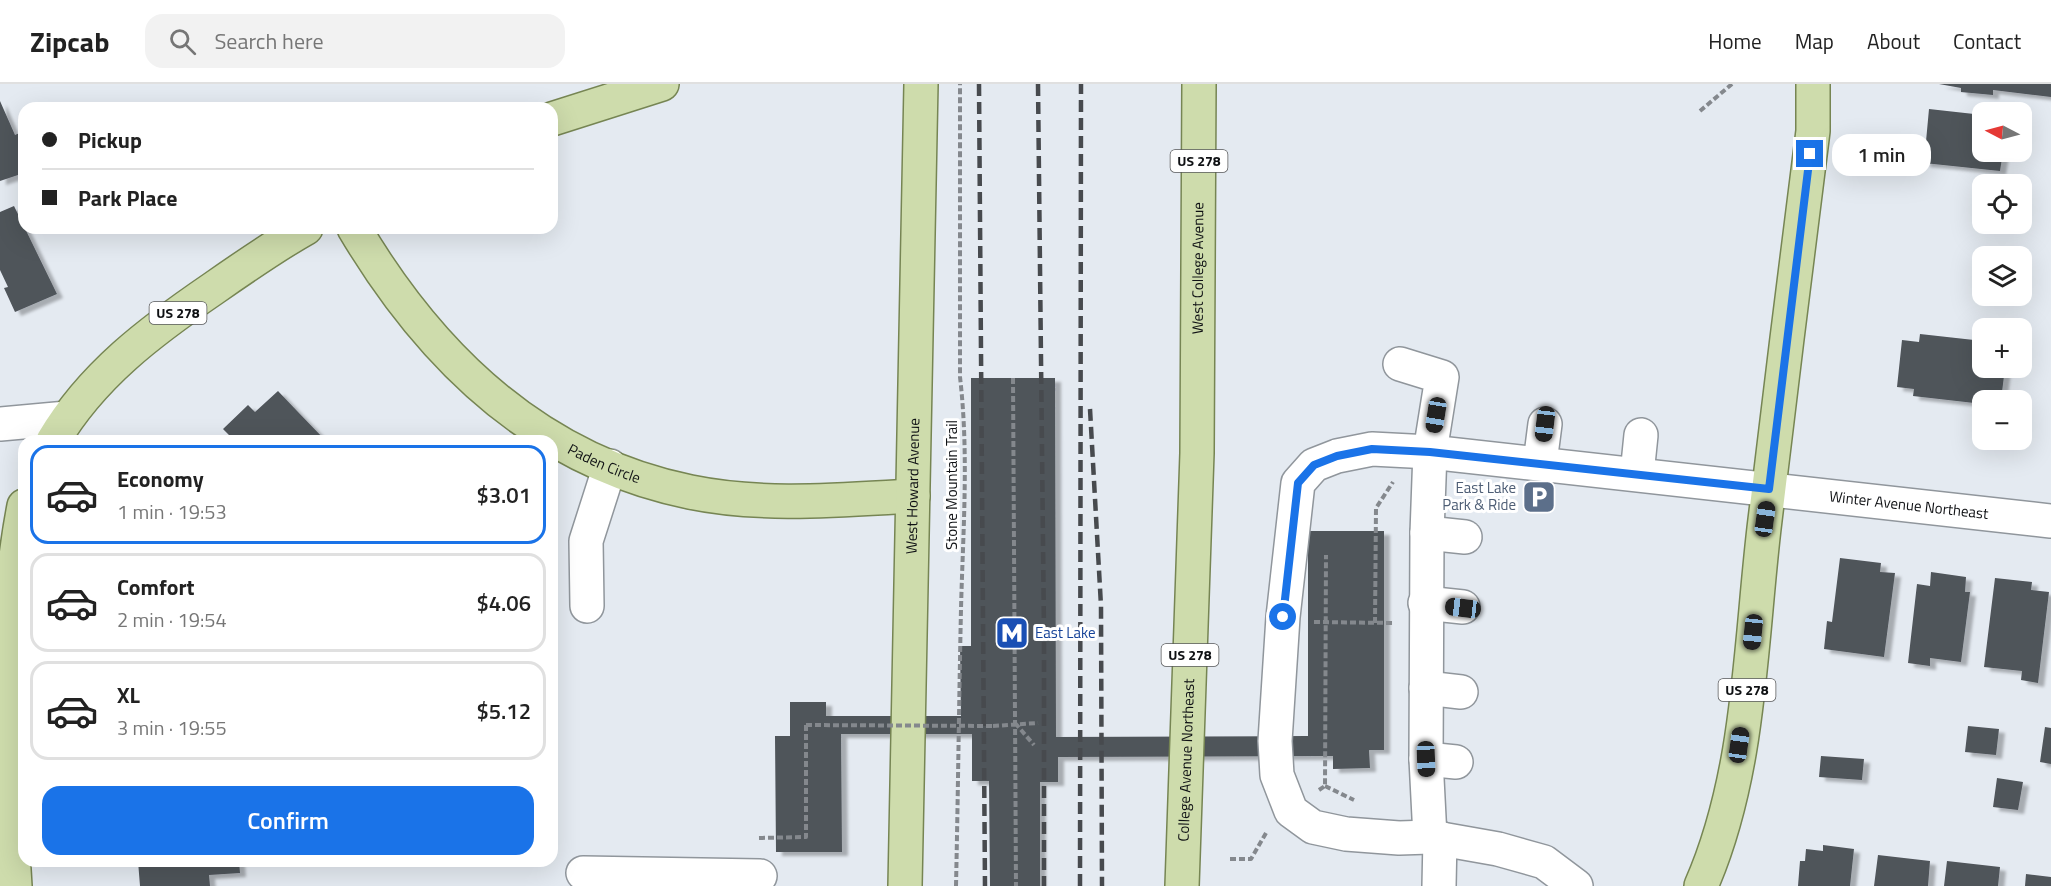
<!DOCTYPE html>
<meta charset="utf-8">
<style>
body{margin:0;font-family:"Titillium Web",sans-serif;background:#f2f2f2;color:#222;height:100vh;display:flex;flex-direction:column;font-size:22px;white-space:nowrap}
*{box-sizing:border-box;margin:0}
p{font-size:20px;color:#767676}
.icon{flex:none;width:33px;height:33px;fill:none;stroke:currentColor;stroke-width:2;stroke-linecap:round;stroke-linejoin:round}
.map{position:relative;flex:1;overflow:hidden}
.side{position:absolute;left:18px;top:351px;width:540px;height:432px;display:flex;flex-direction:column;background:#fff;border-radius:18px;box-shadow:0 6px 24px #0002}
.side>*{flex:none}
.banner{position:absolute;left:18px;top:18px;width:540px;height:132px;border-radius:18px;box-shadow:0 6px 24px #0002;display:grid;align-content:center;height:132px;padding:0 24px;background:#fff}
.needle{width:39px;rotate:276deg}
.buttons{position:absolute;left:1972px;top:18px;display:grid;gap:12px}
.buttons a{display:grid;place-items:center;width:60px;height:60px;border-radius:12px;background:#fff;box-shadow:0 6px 24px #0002;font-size:30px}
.end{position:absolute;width:27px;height:27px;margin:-14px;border:8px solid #1a73e8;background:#fff;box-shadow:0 0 0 3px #fff}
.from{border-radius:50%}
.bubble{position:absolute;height:42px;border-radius:18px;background:#fff;box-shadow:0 6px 24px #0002;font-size:20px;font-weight:600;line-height:42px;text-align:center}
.car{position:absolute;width:18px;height:36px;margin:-18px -9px;border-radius:8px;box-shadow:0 0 4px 2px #0007;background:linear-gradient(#222 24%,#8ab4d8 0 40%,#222 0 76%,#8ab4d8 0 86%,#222 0)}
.banner b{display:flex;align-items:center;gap:21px;height:57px;font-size:22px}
.banner b+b{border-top:2px solid #e0e0e0}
.banner i{width:15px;height:15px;background:#222}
ul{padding:10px 0 0;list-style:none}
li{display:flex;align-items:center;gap:18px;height:99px;margin:0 12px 9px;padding:0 12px;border:3px solid #e0e0e0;border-radius:18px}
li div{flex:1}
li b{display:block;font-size:22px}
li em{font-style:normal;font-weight:600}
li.current{border-color:#1a73e8}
li>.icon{width:54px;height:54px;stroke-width:1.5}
.action{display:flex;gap:12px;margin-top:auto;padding:12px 24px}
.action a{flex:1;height:69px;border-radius:18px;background:#1a73e8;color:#fff;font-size:24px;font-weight:600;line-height:69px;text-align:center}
header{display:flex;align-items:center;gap:36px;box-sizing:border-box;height:84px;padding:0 30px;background:#fff;border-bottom:2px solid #e0e0e0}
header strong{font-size:28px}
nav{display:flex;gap:33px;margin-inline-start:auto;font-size:21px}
.search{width:420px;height:54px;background:#f2f2f2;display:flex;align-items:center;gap:15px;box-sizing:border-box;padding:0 21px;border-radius:18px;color:#767676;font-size:22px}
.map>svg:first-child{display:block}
.building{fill:#4f545a;filter:url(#shadow)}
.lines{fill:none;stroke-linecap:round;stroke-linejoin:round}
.minor-casing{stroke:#90969c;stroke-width:36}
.major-casing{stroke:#768553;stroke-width:36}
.path{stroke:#84888d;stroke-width:4;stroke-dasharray:6 3;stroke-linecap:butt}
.minor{stroke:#fff;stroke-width:33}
.major{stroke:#cedcac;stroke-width:33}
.rail{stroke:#474a4e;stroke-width:4.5;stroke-dasharray:12 6;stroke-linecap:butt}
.path-bridge{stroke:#84888d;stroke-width:4;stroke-dasharray:6 3;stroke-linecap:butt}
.route{stroke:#1a73e8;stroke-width:8}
.labels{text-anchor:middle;stroke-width:6;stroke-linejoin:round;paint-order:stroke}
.shield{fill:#fff;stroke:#57585a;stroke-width:1.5}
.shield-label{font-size:14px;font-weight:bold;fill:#0f1114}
.street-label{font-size:15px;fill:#0f1114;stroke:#fff}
.service-label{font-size:15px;fill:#4e5e75;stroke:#fff;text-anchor:end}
.transit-label{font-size:15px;fill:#164399;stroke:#fff;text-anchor:start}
</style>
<header>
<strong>Zipcab</strong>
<div class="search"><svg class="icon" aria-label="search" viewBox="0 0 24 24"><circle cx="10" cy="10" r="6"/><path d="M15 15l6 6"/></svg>Search here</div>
<nav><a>Home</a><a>Map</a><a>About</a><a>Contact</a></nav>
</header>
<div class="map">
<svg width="2051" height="802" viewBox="0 0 2051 802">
<defs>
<filter id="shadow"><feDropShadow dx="6" dy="4" stdDeviation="1.5" flood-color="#0004"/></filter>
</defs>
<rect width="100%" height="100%" fill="#e4eaf1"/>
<path class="building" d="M1939,0H2051V13L1993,6V11L1961,8V4Z
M0,17L15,51L24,47V89L0,97Z
M1929,25L1983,31V68H2003L2000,87L1924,79Z
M14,122L57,210L15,228L4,204L8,203L0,186V128Z
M1920,250L1983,257V284H2005L2001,316L1988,314L1983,316V320L1913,312L1914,305L1897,303L1902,256L1919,258Z
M971,294H1055L1056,653L1308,652V447H1384V666H1369L1370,684L1333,685V672L1058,673V698H1040V802H990L989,697H972V650H841L842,768H776L775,652H790V618H826V632H961L960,562H971Z
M278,307L298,328L326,357H235L223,345L248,321L255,328Z
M1840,474L1881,479L1880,488L1895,489L1884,573L1824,565L1827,537L1832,538Z
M1931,488L1966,493L1965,508H1970L1961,578L1930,574V582L1908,579L1917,500L1930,502Z
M1995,494L2032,498L2031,506L2049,508L2038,599L2021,596L2022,587L1984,583Z
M1968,642L1999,645L1996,671L1965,668Z
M2045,643L2051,644V680L2040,678Z
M1821,672L1864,675L1862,696L1819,693Z
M1997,694L2023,698L2018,726L1993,723Z
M1823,761L1854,765L1850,802H1798L1800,777H1805L1806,765L1823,767Z
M1878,771L1930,777L1928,802H1874Z
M138,777H239L240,789L209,791L210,802H140Z
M1947,777L2000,783L1998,802H1944Z
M2026,790L2051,793V802H2025Z"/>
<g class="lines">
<defs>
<g id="minor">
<path d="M1400,280L1442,293L1430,368L1427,449L1426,675L1430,753"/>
<path d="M0,340L67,334"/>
<path d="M1540,379L1545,340"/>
<path d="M1637,390L1641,351"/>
<path d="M1427,449L1465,453"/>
<path d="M1425,519L1463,523"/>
<path d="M587,522L586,457L610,382"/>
<path d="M1426,604L1461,608"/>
<path d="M1426,675L1456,678"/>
<path d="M583,789L760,792"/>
<path d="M1439,802L1440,754"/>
<path id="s1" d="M1576,802L1544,778L1498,765L1430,753L1399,754L1346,750L1313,743L1291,727L1277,691L1275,657L1283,533L1298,399L1314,381L1337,372L1372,365L1430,368L2051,437"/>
</g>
<g id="major">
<path d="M552,35L662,0"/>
<path id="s2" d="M354,144C431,274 538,377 690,408C763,423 839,416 913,412"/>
<path d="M53,357C92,291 151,247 214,204C244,183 274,162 306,144"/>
<path d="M15,802C7,674 0,547 24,422"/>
<path id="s3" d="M905,802L921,0"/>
<path id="s4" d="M1182,802L1197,369L1199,0"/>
<path d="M1701,802C1751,688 1750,558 1765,436C1780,306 1797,177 1813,47V0"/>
</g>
</defs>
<use href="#minor" class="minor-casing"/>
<use href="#major" class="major-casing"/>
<path class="path" d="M1700,27L1732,0
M1013,294L1016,802
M1314,538L1393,539
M1375,539L1376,424L1393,398
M1015,639L1034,661
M993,642L1038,639
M1325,702L1354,716
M1319,706L1325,702L1326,471
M759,754L806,753V641
M1230,775H1251L1266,749
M956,802C958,710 959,617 961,525C963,446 969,371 960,293V0"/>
<use href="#minor" class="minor"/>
<use href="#major" class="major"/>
<path class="rail" d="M979,0L985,802
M1038,0L1044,549V802
M1090,325L1101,522L1102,802
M1080,802L1081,0"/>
<path class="path-bridge" d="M806,641L993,642"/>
</g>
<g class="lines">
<path class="route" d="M1283,533L1298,399L1314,381L1337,372L1372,365L1430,368L1769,405L1810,70"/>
</g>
<defs>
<symbol id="parking-square" viewBox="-11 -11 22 22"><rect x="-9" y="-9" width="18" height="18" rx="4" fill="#5c6f8a" stroke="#fff"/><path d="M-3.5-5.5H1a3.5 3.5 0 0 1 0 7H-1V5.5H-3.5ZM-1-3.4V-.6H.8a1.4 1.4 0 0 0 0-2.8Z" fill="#fff"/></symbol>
<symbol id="metro-square" viewBox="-11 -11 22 22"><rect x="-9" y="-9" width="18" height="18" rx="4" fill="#1a4fb4" stroke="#fff"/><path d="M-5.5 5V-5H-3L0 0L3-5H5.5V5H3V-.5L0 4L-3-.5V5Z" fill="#fff"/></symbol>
</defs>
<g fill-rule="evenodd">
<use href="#parking-square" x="1520" y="394" width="38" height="38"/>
<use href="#metro-square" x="993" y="530" width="38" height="38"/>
</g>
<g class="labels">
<g class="shield">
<rect x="1170.5" y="66" width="57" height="22" rx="4.5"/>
<rect x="149.5" y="218" width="57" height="22" rx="4.5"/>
<rect x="1161.5" y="560" width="57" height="22" rx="4.5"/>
<rect x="1718.5" y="595" width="57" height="22" rx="4.5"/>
</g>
<g class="shield-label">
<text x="1199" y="82">US 278</text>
<text x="178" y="234">US 278</text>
<text x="1190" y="576">US 278</text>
<text x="1747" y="611">US 278</text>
</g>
<g class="street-label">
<text dy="5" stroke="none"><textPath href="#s4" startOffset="618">West College Avenue</textPath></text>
<text dy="5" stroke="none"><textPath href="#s2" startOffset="350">Paden Circle</textPath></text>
<text dy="5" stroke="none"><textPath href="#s3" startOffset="400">West Howard Avenue</textPath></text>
<text transform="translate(952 401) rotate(-90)" y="5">Stone Mountain Trail</text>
<text dy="5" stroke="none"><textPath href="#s1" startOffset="1258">Winter Avenue Northeast</textPath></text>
<text dy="5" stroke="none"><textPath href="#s4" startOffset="126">College Avenue Northeast</textPath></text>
</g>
<g class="service-label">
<text x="1516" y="409">East Lake<tspan x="1516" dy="17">Park &amp; Ride</tspan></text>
</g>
<g class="transit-label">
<text x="1035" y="554">East Lake</text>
</g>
</g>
</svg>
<div class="buttons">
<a><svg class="needle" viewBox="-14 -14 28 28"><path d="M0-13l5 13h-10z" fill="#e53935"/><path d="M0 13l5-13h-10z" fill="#767676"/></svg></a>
<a><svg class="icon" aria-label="locate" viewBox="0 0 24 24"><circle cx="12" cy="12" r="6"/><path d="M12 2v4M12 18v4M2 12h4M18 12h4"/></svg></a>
<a><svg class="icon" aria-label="layers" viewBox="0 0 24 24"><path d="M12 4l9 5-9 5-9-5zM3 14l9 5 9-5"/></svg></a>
<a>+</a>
<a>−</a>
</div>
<i class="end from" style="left:1283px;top:533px"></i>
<i class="end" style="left:1810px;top:70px"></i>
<div class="bubble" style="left:1832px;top:50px;width:99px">1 min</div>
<i class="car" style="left:1436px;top:331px;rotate:189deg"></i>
<i class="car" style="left:1545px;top:340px;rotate:187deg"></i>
<i class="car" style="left:1765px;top:435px;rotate:8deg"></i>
<i class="car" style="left:1463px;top:524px;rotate:277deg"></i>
<i class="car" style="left:1753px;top:548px;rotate:186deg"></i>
<i class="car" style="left:1739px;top:661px;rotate:8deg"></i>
<i class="car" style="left:1426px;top:675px;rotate:178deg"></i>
<div class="banner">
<b><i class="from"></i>Pickup</b>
<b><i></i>Park Place</b>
</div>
<section class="side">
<ul>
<li class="current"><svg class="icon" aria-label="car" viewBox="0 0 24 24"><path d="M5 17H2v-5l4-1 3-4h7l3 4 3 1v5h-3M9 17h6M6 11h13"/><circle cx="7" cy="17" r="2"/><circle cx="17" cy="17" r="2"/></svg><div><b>Economy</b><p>1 min · 19:53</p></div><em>$3.01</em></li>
<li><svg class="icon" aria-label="car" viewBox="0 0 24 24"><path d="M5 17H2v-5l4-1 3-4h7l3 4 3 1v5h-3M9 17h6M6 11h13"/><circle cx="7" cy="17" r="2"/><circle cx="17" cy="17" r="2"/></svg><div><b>Comfort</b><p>2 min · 19:54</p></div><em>$4.06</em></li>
<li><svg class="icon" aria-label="car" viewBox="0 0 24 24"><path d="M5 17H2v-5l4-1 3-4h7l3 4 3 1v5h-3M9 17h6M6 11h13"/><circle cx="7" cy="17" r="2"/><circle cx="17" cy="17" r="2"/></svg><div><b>XL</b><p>3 min · 19:55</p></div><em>$5.12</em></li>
</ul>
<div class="action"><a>Confirm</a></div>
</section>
</div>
